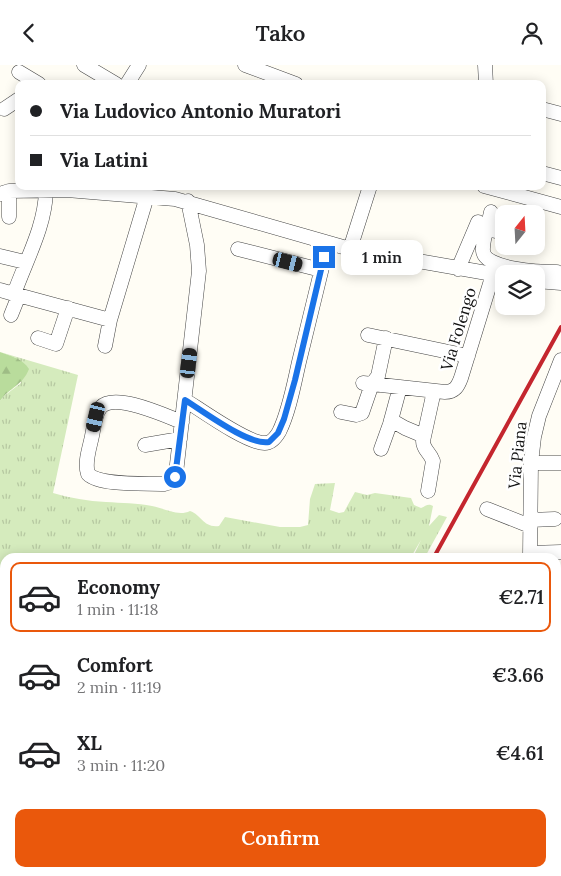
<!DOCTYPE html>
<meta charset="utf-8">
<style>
body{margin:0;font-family:Lora,serif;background:#f2f2f2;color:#202124;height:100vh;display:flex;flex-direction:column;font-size:19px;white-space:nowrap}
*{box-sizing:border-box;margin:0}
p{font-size:16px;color:#757577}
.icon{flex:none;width:28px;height:28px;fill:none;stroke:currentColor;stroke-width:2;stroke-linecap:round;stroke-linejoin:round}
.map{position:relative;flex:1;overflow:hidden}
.details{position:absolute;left:0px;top:488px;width:561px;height:324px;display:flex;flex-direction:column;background:#fff;border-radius:15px 15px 0 0;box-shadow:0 2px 12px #0003}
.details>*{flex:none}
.hud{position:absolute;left:15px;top:15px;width:531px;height:110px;border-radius:10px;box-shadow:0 2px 12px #0003;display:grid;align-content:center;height:110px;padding:0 15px;background:#fff}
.needle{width:32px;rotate:18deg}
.buttons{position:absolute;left:495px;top:140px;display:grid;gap:10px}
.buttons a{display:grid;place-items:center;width:50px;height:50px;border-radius:10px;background:#fff;box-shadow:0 2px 12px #0003;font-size:25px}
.end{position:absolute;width:22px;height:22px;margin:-11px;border:6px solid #1a73e8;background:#fff;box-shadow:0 0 0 2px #fff}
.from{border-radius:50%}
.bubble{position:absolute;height:35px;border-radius:10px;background:#fff;box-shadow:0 2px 12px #0003;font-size:16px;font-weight:600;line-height:35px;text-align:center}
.car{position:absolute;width:15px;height:30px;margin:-15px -8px;border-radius:6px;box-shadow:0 0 4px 1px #0007;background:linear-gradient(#222 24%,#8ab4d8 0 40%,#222 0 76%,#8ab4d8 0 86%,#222 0)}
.hud b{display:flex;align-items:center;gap:18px;height:48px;font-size:19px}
.hud b+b{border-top:1px solid #e0e0e0}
.hud i{width:12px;height:12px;background:#202124}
ul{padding:9px 0 0;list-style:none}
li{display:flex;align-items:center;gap:15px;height:70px;margin:0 10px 8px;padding:0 5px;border:2px solid transparent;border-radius:10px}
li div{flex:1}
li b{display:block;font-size:19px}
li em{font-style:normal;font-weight:600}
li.on{border-color:#ea580c}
li>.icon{width:45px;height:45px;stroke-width:1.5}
.action{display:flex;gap:10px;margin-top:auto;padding:10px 15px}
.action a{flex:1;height:58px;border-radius:10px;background:#ea580c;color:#fff;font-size:20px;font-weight:600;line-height:58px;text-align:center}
header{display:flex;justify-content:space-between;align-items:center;height:65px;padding:0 15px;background:#fff;font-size:22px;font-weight:600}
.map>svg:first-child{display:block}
.grass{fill:url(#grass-tufts)}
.forest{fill:url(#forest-firs)}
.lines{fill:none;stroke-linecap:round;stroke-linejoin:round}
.minor-casing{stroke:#444;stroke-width:15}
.minor{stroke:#fff;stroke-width:14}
.rail{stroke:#c4262e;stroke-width:4}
.route{stroke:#1a73e8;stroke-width:6}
.labels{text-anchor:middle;stroke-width:5;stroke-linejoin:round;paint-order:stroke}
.street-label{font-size:16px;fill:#111;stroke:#fff}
</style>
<header><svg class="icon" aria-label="back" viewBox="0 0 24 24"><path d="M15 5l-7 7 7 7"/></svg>Tako<svg class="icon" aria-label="person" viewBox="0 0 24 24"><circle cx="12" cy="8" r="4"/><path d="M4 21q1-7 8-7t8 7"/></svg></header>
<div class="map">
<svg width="561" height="811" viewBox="0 0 561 811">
<defs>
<pattern id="grass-tufts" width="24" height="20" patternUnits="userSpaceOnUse" patternTransform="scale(1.25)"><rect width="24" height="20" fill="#d5ebbd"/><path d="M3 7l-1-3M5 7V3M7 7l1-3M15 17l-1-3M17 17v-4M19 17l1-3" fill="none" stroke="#b6c8a1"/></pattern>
<pattern id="forest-firs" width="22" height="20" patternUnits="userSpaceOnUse" patternTransform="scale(1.25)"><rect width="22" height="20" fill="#b9dc9c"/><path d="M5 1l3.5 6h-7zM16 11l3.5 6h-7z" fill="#9ebc85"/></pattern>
</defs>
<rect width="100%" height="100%" fill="#fffdf5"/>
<path class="grass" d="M0,287L78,310L53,428C70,433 88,436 106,437C122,438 137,438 152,441C164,443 178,452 190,446C202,450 203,463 219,461L225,452L280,462H300L308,460L310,434L315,419L335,418L330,445L339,448L344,447L355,427L367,430L375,428L411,433L414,440L421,443C426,441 428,438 433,441L429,461L439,450L447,452L425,492H413L421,475L411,492H5V514L4,504L0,502V336L4,331L21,318L16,293Z
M25,806H211L224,811H25Z"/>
<path class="forest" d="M0,287C11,291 23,294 29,304C23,320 9,323 0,336Z
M0,502L4,504L5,536H1V574L5,575V592L0,591Z"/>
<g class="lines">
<defs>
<path id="minor" d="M84,0L116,19
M245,0L296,19
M485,0L486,19
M19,7L39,19
M127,19L139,0
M4,44L19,34
M542,44L561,49
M542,108L561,113
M484,121L561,142
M46,126C45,162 26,195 14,229L110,255L145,138V130
M0,129L9,126L67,125L175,134L350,184L504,211
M491,147C489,159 482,174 483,186C485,205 542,207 557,207
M9,152V126
M487,164L504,168
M238,184L321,205
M350,184L370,121
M0,191L25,197
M458,204L478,157
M536,216L561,218
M0,225L14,229
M11,250L19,230
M368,270L468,291
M38,273L56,279L68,243
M105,281L110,255
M363,318L445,327C455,327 458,321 461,313L493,209
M185,335C201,345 248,379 265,378C271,378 276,372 279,367C289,347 294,319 299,297C309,257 318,218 328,178
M341,347L356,350L362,348L372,319L378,311L386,273
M391,355L405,363L424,371
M182,357C166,351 115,327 101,342C95,348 94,362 92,371C90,382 84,397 88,409C100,421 146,418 164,419C170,418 174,415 176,408L199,206L197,180L188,136
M145,380L180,374
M381,384L390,359L400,322
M531,398H561
M428,426L433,396C430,387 423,385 423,376L434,326
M487,444L530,461
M530,455L555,454
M530,488L561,487
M530,492L531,398L534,372L539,351L561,295
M556,540H561
M556,631L561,630
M556,676L561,675
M0,739L5,738
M546,806L547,811"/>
</defs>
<use href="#minor" class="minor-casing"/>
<use href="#minor" class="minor"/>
<path class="rail" d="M434,492L561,262
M269,811L271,806"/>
</g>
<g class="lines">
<path class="route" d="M175,412L185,335C203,346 249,381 269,377L278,368L284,354L295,315L324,192"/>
</g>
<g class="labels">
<g class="street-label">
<text transform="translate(458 264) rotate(-73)" y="6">Via Folengo</text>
<text transform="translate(517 390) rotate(-84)" y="6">Via Piana</text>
</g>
</g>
</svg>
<div class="buttons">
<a><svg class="needle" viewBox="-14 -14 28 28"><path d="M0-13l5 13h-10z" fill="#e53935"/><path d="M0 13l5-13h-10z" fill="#757577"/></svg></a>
<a><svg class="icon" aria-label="layers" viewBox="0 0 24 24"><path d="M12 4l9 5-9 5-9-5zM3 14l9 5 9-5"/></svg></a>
</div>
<i class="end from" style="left:175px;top:412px"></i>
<i class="end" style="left:324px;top:192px"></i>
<div class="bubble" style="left:341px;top:175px;width:82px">1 min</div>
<i class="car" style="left:288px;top:197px;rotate:104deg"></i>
<i class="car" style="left:189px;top:298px;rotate:7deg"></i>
<i class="car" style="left:96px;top:352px;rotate:193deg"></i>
<div class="hud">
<b><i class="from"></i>Via Ludovico Antonio Muratori</b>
<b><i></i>Via Latini</b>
</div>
<section class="details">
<ul>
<li class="on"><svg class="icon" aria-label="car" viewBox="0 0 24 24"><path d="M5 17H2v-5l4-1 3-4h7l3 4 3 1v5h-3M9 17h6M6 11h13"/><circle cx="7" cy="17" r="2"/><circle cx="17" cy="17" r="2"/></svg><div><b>Economy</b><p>1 min · 11:18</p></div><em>€2.71</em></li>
<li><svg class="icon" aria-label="car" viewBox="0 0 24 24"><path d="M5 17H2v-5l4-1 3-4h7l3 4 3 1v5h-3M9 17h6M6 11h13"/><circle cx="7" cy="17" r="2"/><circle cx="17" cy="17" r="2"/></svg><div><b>Comfort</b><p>2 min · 11:19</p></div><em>€3.66</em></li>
<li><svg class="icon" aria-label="car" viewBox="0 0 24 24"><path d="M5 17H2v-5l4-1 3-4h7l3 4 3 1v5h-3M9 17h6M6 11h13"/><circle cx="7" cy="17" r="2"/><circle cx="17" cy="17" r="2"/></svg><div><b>XL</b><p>3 min · 11:20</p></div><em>€4.61</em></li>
</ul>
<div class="action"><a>Confirm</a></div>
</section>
</div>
